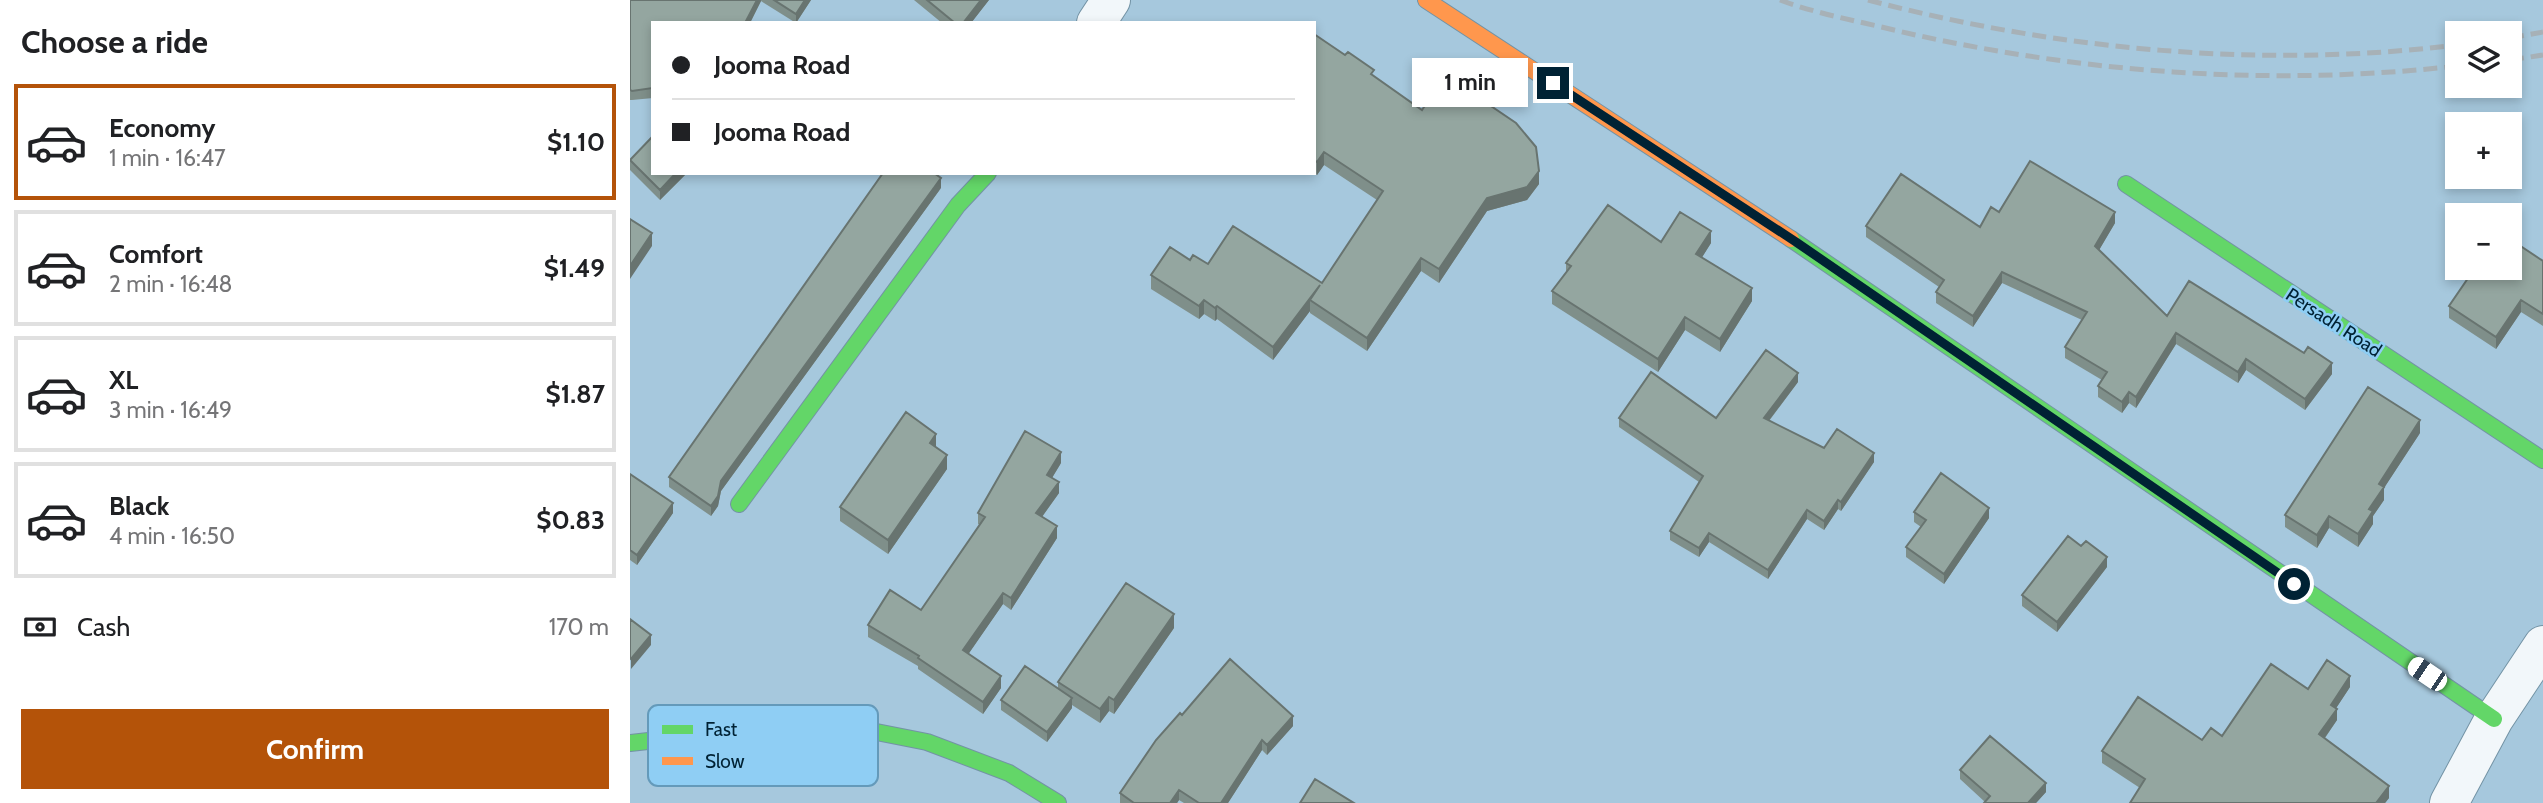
<!DOCTYPE html>
<meta charset="utf-8">
<style>
body{margin:0;font-family:Cabin,sans-serif;background:#f6f6f6;color:#202124;height:100vh;display:flex;flex-direction:column;font-size:26px;white-space:nowrap}
*{box-sizing:border-box;margin:0}
p{font-size:23px;color:#757577}
.icon{flex:none;width:38px;height:38px;fill:none;stroke:currentColor;stroke-width:2;stroke-linecap:round;stroke-linejoin:round}
.map{position:relative;flex:1;overflow:hidden}
.side{display:flex;flex-direction:column;background:#fff;width:630px}
.side>*{flex:none}
.guide{position:absolute;left:21px;top:21px;width:665px;height:154px;border-radius:0px;box-shadow:0 4px 10px #0003;display:grid;align-content:center;height:154px;padding:0 21px;background:#fff}
.buttons{position:absolute;left:1815px;top:21px;display:grid;gap:14px}
.buttons a{display:grid;place-items:center;width:77px;height:77px;border-radius:0px;background:#fff;box-shadow:0 4px 10px #0003;font-size:35px}
.end{position:absolute;width:32px;height:32px;margin:-16px;border:9px solid #002234;background:#fff;box-shadow:0 0 0 4px #fff}
.from{border-radius:50%}
.bubble{position:absolute;height:49px;border-radius:0px;background:#fff;box-shadow:0 4px 10px #0003;font-size:23px;font-weight:700;line-height:49px;text-align:center}
.car{position:absolute;width:21px;height:42px;margin:-21px -10px;border-radius:9px;box-shadow:0 0 5px 2px #0007;background:linear-gradient(#fff 24%,#345 0 40%,#fff 0 76%,#345 0 86%,#fff 0)}
.guide b{display:flex;align-items:center;gap:24px;height:66px;font-size:26px}
.guide b+b{border-top:2px solid #e0e0e0}
.guide i{width:18px;height:18px;background:#202124}
ul{padding:0;list-style:none}
li{display:flex;align-items:center;gap:21px;height:116px;margin:0 14px 10px;padding:0 7px;border:4px solid #e0e0e0;border-radius:0px}
li div{flex:1}
li b{display:block;font-size:26px}
li em{font-style:normal;font-weight:700}
li.on{border-color:#b45309}
li>.icon{width:63px;height:63px;stroke-width:1.5}
h2{padding:0 21px;font-size:32px;line-height:84px}
.pay{display:flex;align-items:center;gap:18px;height:77px;padding:0 21px;font-size:26px}
.pay p{margin-inline-start:auto}
.button{display:flex;gap:14px;margin-top:auto;padding:14px 21px}
.button a{flex:1;height:80px;border-radius:0px;background:#b45309;color:#fff;font-size:28px;font-weight:700;line-height:80px;text-align:center}
main{display:flex;flex:1;min-height:0}
.map>svg:first-child{display:block}
.lines{fill:none;stroke-linecap:round;stroke-linejoin:round}
.street-casing{stroke:#7393a5;stroke-width:40}
.fast-casing{stroke:#7393a5;stroke-width:18}
.slow-casing{stroke:#7393a5;stroke-width:18}
.street{stroke:#f2f7fa;stroke-width:38}
.fast{stroke:#63d668;stroke-width:16}
.slow{stroke:#ff974d;stroke-width:16}
.rail{stroke:#a7b1b7;stroke-width:5;stroke-dasharray:14 7;stroke-linecap:butt}
.wall{fill:#7f8f8a}
.shaded-wall{fill:#687470}
.building{fill:#94a6a0;stroke:#687470;stroke-width:2}
.route{stroke:#002234;stroke-width:9}
.labels{text-anchor:middle;stroke-width:5;stroke-linejoin:round;paint-order:stroke}
.street-label{font-size:19px;fill:#002234;stroke:#8fcef4}
.key{fill:#8fcef4;stroke:#649aba;stroke-width:2}
.key-label{font-size:19px;fill:#002234}
</style>
<main>
<section class="side">
<h2>Choose a ride</h2>
<ul>
<li class="on"><svg class="icon" aria-label="car" viewBox="0 0 24 24"><path d="M5 17H2v-5l4-1 3-4h7l3 4 3 1v5h-3M9 17h6M6 11h13"/><circle cx="7" cy="17" r="2"/><circle cx="17" cy="17" r="2"/></svg><div><b>Economy</b><p>1 min · 16:47</p></div><em>$1.10</em></li>
<li><svg class="icon" aria-label="car" viewBox="0 0 24 24"><path d="M5 17H2v-5l4-1 3-4h7l3 4 3 1v5h-3M9 17h6M6 11h13"/><circle cx="7" cy="17" r="2"/><circle cx="17" cy="17" r="2"/></svg><div><b>Comfort</b><p>2 min · 16:48</p></div><em>$1.49</em></li>
<li><svg class="icon" aria-label="car" viewBox="0 0 24 24"><path d="M5 17H2v-5l4-1 3-4h7l3 4 3 1v5h-3M9 17h6M6 11h13"/><circle cx="7" cy="17" r="2"/><circle cx="17" cy="17" r="2"/></svg><div><b>XL</b><p>3 min · 16:49</p></div><em>$1.87</em></li>
<li><svg class="icon" aria-label="car" viewBox="0 0 24 24"><path d="M5 17H2v-5l4-1 3-4h7l3 4 3 1v5h-3M9 17h6M6 11h13"/><circle cx="7" cy="17" r="2"/><circle cx="17" cy="17" r="2"/></svg><div><b>Black</b><p>4 min · 16:50</p></div><em>$0.83</em></li>
</ul>
<div class="pay"><svg class="icon" aria-label="cash" viewBox="0 0 24 24"><path d="M3 7h18v10H3z"/><circle cx="12" cy="12" r="2"/></svg>Cash<p>170 m</p></div>
<div class="button"><a>Confirm</a></div>
</section>
<div class="map">
<svg width="1913" height="803" viewBox="0 0 1913 803">
<rect width="100%" height="100%" fill="#a6c8dd"/>
<g class="lines">
<defs>
<path id="street" d="M466,23L481,0
M1819,803L1864,719L1913,645"/>
<path id="fast" d="M1496,184L1913,460
M1161,239L1864,719
M109,504L328,205L358,173
M0,743L142,727L216,726L297,742L379,773L428,803"/>
<path id="slow" d="M796,0L1161,239"/>
</defs>
<use href="#street" class="street-casing"/>
<use href="#fast" class="fast-casing"/>
<use href="#slow" class="slow-casing"/>
<use href="#street" class="street"/>
<use href="#fast" class="fast"/>
<use href="#slow" class="slow"/>
<path class="rail" d="M1150,0C1187,14 1228,21 1268,31C1450,73 1641,87 1827,66
M1238,0C1428,50 1631,69 1827,45
M1880,38L1913,32
M1880,60L1913,55"/>
</g>
<path class="wall" d="M0,0H181L166,23L131,1L120,23H23V98L2,100H0Z
M284,0H359L341,23H312Z
M684,34L792,110L909,184L897,200L857,211L809,283L791,271L737,351L680,313V311L643,360L587,319L585,321L574,314L569,319L521,289V275L560,260L578,264L692,283L747,200L694,165L687,175L684,173Z
M0,159L57,173L30,200L0,170Z
M311,188L91,491L88,506L81,516L39,487V477Z
M1369,212L1485,223L1469,250L1537,316L1702,374L1675,410L1616,370L1608,383L1546,344L1506,408L1499,403L1492,413L1468,397V386L1472,380L1435,358V347L1452,320L1372,283L1343,327L1306,303V292L1309,287L1236,237V226L1350,227Z
M1031,242L1081,243L1072,257L1122,301L1090,352L1055,330L1028,372L922,304V291L936,273V263Z
M1913,261V326L1891,312L1866,349L1819,318V306Z
M1168,382L1139,421L1194,448L1244,462L1211,511L1208,509L1194,530L1177,519L1138,579L1079,542L1069,557L1040,540V531L1069,482L989,427V418H1086Z
M1790,433L1754,488V500L1743,516V524L1728,547L1699,528L1687,548L1655,527V515Z
M306,448L317,469L258,554L210,521V507Z
M431,463L422,478L429,493L412,517L427,538L381,610L373,604L338,654L371,688L353,714L288,669V666L238,637V625L291,610L350,525L348,524V513Z
M0,474L43,513L7,565L0,560Z
M1284,512L1359,518L1314,584L1276,557V547L1291,527L1284,522Z
M1477,567L1427,632L1392,606V595Z
M544,628L484,714L479,711L470,723L442,705V708L417,742L371,710V700L428,688V682Z
M1720,687L1706,708L1707,720L1695,738L1759,798L1755,803H1500L1510,788L1472,763V751L1572,740L1592,736L1678,689Z
M552,715L663,726L637,755L632,750L598,803H554L549,800L547,803H490V793Z
M1330,770L1416,792L1406,803H1354L1355,802L1330,779Z"/>
<path class="shaded-wall" d="M127,0H131V1L120,23H115Z
M175,0H181L166,23V14Z
M351,0H359L341,23H333Z
M694,152V165L687,175V162Z
M909,171V184L897,200L857,211L809,283V269L857,198Z
M46,173H57L30,200V190Z
M311,178V188L91,491L88,506L81,516V506L91,481Z
M1485,212V223L1465,257V246Z
M1081,231V243L1066,267V254Z
M22,233V246L0,279V266Z
M791,258V271L737,351V338Z
M1372,272V283L1343,327V316Z
M690,285L680,300V311L643,360V347Z
M1122,288V301L1090,352V339Z
M574,300V314L569,319V306Z
M1891,300V312L1866,349V337Z
M587,306V319L585,321V308Z
M1055,317V330L1028,372V359Z
M1546,333V344L1506,408V397Z
M1616,359V370L1608,383V372Z
M1702,363V374L1675,410V399Z
M1168,373V382L1134,427V418Z
M1499,392V403L1492,413V402Z
M1790,420V433L1754,488V500L1743,516V524L1728,547V534L1749,484Z
M306,434V448L300,443Z
M431,452V463L417,486V475Z
M1244,453V462L1211,511V502Z
M317,455V469L258,554V540Z
M429,482V493L406,525V513Z
M1208,500V509L1194,530V521Z
M43,503V513L7,565V555Z
M1359,508V518L1314,584V574Z
M1177,510V519L1138,579V570Z
M1699,516V528L1687,548V535Z
M427,526V538L381,610V598Z
M1079,533V542L1069,557V548Z
M1477,557V567L1427,632V622Z
M373,593V604L333,662V650Z
M544,614V628L484,714V700Z
M21,635V645L1,669V659Z
M371,676V688L353,714V702Z
M1720,676V687L1701,716V705Z
M479,697V711L470,723V709Z
M442,698V708L417,742V732Z
M1707,709V720L1689,746V734Z
M663,716V726L637,755V745Z
M632,740V750L598,803H591Z
M1416,783V792L1406,803H1398Z
M1759,786V798L1755,803H1746Z
M549,790V800L547,803H540Z"/>
<path class="building" d="M0,0H127L115,23H23V88L2,91L0,90Z
M144,0H175L166,14Z
M297,0H351L333,23H325Z
M684,34L715,55L718,52L744,70L741,74L792,110L815,75L886,123L906,147L909,171L897,187L857,198L809,269L791,258L737,338L680,300L690,285L643,347L587,306L585,308L574,300L569,306L521,275L540,247L560,260L563,255L578,264L603,226L692,283L753,191L694,152L687,162L684,160Z
M23,136V173H46L30,190L0,160Z
M1400,161L1485,212L1465,246L1537,316L1559,281L1674,353L1678,347L1702,363L1675,399L1616,359L1608,372L1546,333L1506,397L1499,392L1492,402L1468,386L1477,372L1435,347L1457,312L1372,272L1343,316L1306,292L1314,280L1236,226L1271,174L1350,227L1361,207L1369,212Z
M253,173H304L311,178L91,481L88,496L81,506L39,477Z
M978,205L1031,242L1050,212L1081,231L1066,254L1122,288L1090,339L1055,317L1028,359L922,291L941,266L936,263Z
M0,219L22,233L0,266Z
M1880,239L1913,261V314L1891,300L1866,337L1819,306L1845,268H1880Z
M1136,350L1168,373L1134,418L1194,448L1207,429L1244,453L1211,502L1208,500L1194,521L1177,510L1138,570L1079,533L1069,548L1040,531L1073,476L989,418L1021,372L1086,418Z
M1738,387L1790,420L1749,484L1754,487L1739,509L1743,511L1728,534L1699,516L1687,535L1655,515Z
M276,412L306,434L300,443L317,455L258,540L210,507Z
M395,431L431,452L417,475L429,482L406,513L427,526L381,598L373,593L333,650L371,676L353,702L288,658L289,656L238,625L260,590L291,610L355,517L348,513Z
M1311,473L1359,508L1314,574L1276,547L1296,520L1284,512Z
M0,474L43,503L7,555L0,550Z
M1438,536L1451,546L1456,541L1477,557L1427,622L1392,595Z
M496,583L544,614L484,700L479,697L470,709L428,682Z
M0,619L21,635L1,659L0,658Z
M600,659L663,716L637,745L632,740L591,803H569L549,790L540,803H504L490,793L526,740L550,713L552,715Z
M1697,660L1720,676L1701,705L1707,709L1689,734L1759,786L1746,803H1500L1515,779L1472,751L1508,697L1572,740L1581,728L1592,736L1641,664L1678,689Z
M395,666L442,698L417,732L371,700Z
M1360,736L1416,783L1398,803H1354L1360,796L1330,770Z
M685,779L724,803H670Z"/>
<g class="lines">
<path class="route" d="M923,83L1166,242L1664,584"/>
</g>
<g class="labels">
<g class="street-label">
<text transform="translate(1704 322) rotate(33)" y="7">Persadh Road</text>
</g>
</g>
<rect x="18" y="705" width="230" height="81" rx="10" class="key"/>
<rect x="32" y="725" width="31" height="9" fill="#63d668"/>
<rect x="32" y="757" width="31" height="8" fill="#ff974d"/>
<g class="key-label">
<text x="75" y="736">Fast</text>
<text x="75" y="768">Slow</text>
</g>
</svg>
<div class="buttons">
<a><svg class="icon" aria-label="layers" viewBox="0 0 24 24"><path d="M12 4l9 5-9 5-9-5zM3 14l9 5 9-5"/></svg></a>
<a>+</a>
<a>−</a>
</div>
<i class="end from" style="left:1664px;top:584px"></i>
<i class="end" style="left:923px;top:83px"></i>
<div class="bubble" style="left:782px;top:58px;width:116px">1 min</div>
<i class="car" style="left:1797px;top:674px;rotate:304deg"></i>
<div class="guide">
<b><i class="from"></i>Jooma Road</b>
<b><i></i>Jooma Road</b>
</div>
</div>
</main>
